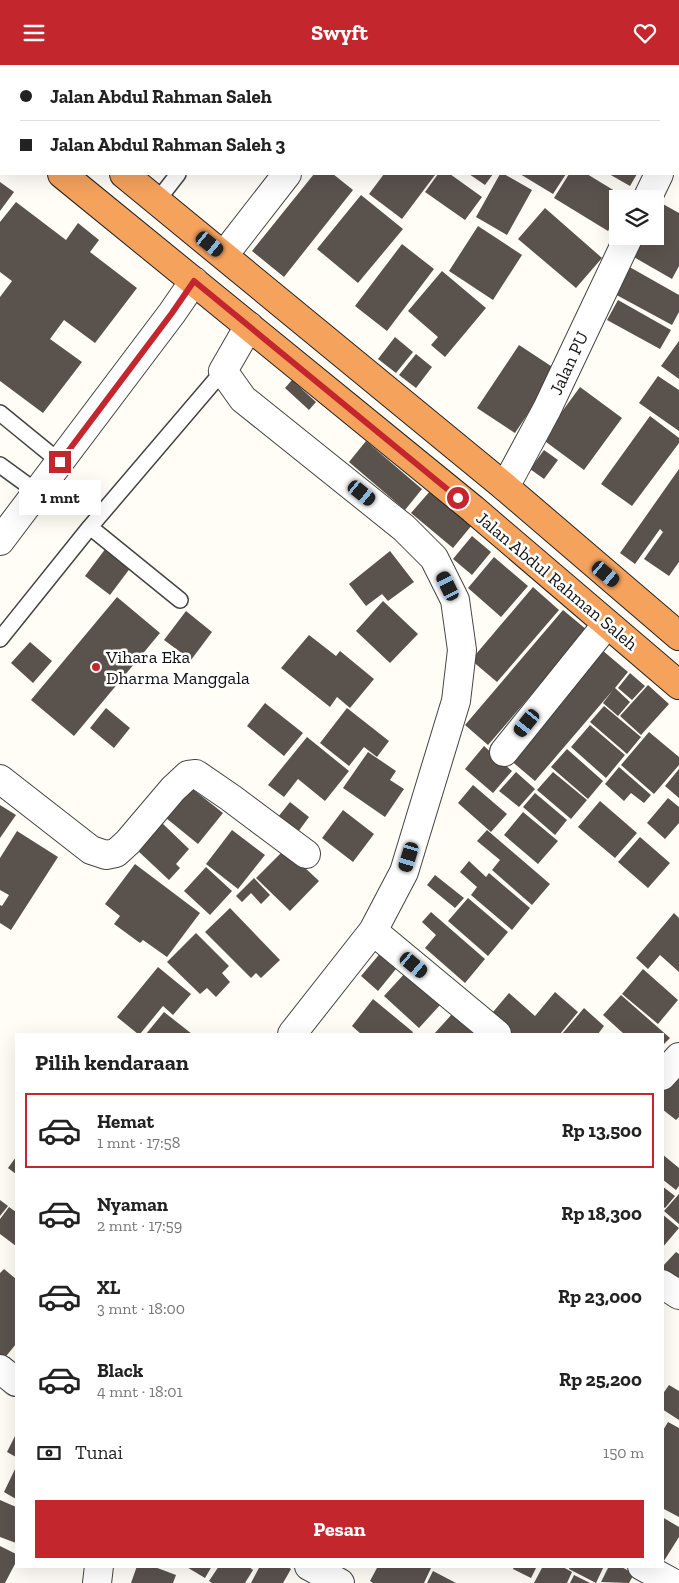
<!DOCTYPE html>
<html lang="id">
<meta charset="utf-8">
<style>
body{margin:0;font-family:"Zilla Slab",serif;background:#f6f6f6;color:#222;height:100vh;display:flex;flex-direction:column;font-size:19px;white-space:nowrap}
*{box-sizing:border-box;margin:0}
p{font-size:16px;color:#767676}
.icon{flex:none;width:28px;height:28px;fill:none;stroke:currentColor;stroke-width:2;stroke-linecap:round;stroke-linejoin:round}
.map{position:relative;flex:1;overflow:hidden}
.panel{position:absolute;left:15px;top:968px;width:649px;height:535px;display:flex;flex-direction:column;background:#fff;border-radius:0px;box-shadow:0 5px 20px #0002}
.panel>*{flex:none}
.top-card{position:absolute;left:0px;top:0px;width:680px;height:110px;box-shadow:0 5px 20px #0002;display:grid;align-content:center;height:110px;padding:0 20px;background:#fff}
.buttons{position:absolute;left:609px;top:125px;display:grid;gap:10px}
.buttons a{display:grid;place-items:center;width:55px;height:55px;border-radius:0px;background:#fff;box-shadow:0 5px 20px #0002;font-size:25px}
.end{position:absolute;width:22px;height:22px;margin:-11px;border:6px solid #c4262e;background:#fff;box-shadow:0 0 0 2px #fff}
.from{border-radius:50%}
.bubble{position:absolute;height:35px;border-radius:0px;background:#fff;box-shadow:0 5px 20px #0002;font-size:16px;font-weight:800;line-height:35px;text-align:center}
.car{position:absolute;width:15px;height:30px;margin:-15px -8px;border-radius:6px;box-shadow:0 0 4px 1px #0007;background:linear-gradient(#222 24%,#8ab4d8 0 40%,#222 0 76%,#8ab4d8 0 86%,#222 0)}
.top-card b{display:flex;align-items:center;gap:18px;height:48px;font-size:19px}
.top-card b+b{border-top:1px solid #e0e0e0}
.top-card i{width:12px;height:12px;background:#222}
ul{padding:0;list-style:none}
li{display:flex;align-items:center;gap:15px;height:75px;margin:0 10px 8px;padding:0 10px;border:2px solid transparent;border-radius:0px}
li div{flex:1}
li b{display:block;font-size:19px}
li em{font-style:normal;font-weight:800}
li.selected{border-color:#c4262e}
li>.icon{width:45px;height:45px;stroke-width:1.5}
h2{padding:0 20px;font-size:22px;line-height:60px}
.pay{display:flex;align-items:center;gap:12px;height:55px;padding:0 20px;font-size:19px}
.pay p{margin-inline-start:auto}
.action{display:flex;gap:10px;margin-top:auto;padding:10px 20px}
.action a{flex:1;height:58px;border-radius:0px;background:#c4262e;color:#fff;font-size:20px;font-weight:800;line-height:58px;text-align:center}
header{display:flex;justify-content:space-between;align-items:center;height:65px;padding:0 20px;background:#c4262e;color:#fff;font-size:22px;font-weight:800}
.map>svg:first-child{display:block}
.building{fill:#5a524d}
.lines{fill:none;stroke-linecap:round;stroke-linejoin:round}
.lane-casing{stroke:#444;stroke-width:18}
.street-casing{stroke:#444;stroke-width:30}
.secondary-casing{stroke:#333;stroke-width:30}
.highway-casing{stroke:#222;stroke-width:30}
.lane{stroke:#fff;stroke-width:15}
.street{stroke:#fff;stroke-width:28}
.secondary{stroke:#fff6b0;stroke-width:28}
.highway{stroke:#f5a25d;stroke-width:28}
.route{stroke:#c4262e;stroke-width:6}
.poi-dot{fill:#c4262e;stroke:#fff;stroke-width:2}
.labels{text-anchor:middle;stroke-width:5;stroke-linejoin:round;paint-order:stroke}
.street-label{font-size:18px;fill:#111;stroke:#fff}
.poi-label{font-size:18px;fill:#111;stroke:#fff;text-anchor:start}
</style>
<header><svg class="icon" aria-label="menu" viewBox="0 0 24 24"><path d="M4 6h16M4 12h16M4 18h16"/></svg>Swyft<svg class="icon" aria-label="heart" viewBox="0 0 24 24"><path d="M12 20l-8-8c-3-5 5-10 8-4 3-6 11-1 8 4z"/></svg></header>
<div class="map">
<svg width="679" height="1518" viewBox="0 0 679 1518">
<rect width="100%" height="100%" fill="#fffdf5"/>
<path class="building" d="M314,109H333L353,125L284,212L252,186Z
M384,109H433L435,110L402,154L369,129Z
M438,109H450L482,132L465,155L425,127Z
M469,109H493L485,120Z
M500,109H504L532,125L507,170L476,152Z
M520,109H566L553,129Z
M569,109H587L628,134H618V150L608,166L554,133Z
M609,109H637L630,121Z
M0,117L14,127L0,146Z
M361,130L403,164L358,218L317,184Z
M16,137L66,175L78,158L99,175L90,187L137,223L95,278L64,255L50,274L82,297L43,348L0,316V232L12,216L0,207V157Z
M661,138L679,148V201L672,214L632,191L642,171H655V149Z
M545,143L602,193L576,223L518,174Z
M478,161L522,190L493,235L449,206Z
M402,179L434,204L387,266L355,241Z
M626,200L679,230V247L672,260L611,227Z
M442,206L486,243L445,292L431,280L438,272L408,246Z
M618,235L671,265L660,284L607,255Z
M395,272L413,287L396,308L378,294Z
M679,276V314L661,301Z
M519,280L557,305L515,368L477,343Z
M416,289L432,302L416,323L399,310Z
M658,311L679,325V366L639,338Z
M292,315L316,337L309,345L285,323Z
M580,322L622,353L584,405L542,374Z
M650,351L679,373V378L632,441L601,419Z
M366,376L422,424L405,445L349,397Z
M544,385L558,395L544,414L530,404Z
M679,404V497L669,511L644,494L663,467L660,464L635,499L620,488Z
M431,425L472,460L453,483L411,448Z
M472,471L491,487L472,510L453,494Z
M106,483L131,502L110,530L85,511Z
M390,486L414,517L388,536L382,529L366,541L349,519Z
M494,492L528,521L501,552L468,523Z
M533,522L559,545L497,617L471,595Z
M117,532L160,568L74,671L31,635Z
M383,536L418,569L390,598L356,566Z
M563,545L587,565L488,680L465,660Z
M186,546L212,567L191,595L164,575Z
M309,570L336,591L340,586L374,614L350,643L337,632L330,642L281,603Z
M30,577L52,596L33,618L11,598Z
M602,585L628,607L615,623L630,637L618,651L603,638L613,625L535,716L509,694Z
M630,608L645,621L632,635L618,623Z
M648,620L669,639L641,670L620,651Z
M265,638L303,668L284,691L247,661Z
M604,641L641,672L627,689L590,657Z
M106,643L130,663L114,683L90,663Z
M347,643L389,676L377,692L364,682L349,701L320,678Z
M590,660L625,690L606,713L571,682Z
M649,667L679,692V700L654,729L621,700Z
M307,672L349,706L325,736L298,714L284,732L268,720Z
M484,681L512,706L493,728L465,704Z
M567,684L603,716L588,734L551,702Z
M368,687L396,706L390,715L404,724L385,752L343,723Z
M619,702L651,730L644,738L631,728L624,736L605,719Z
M679,704V733L665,721Z
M516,707L535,724L519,742L499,726Z
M553,707L587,735L571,754L537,725Z
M473,720L507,749L491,767L458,738Z
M190,722L223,748L198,779L166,753Z
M535,728L567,755L555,770L523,742Z
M668,733L679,742V758L665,774L647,758Z
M600,736L637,768L615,793L578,762Z
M290,737L309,752L298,767L278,752Z
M0,740L16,750L0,773Z
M343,745L374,769L353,797L322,773Z
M523,747L558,776L538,799L504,770Z
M162,758L189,784L176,799L180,803L169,815L137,785Z
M232,765L265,790L238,824L206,799Z
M487,765L550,819L532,840L492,805L500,795L477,776Z
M17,766L58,792L11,865L0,858V840L2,841L9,830L0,825V793Z
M640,772L670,798L648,823L618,797Z
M285,784L319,816L290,846L256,813Z
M469,796L486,812L489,808L530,843L512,865L471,830L477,822L460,807Z
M135,799L200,848L167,892L143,875L140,878L114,859L120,851L105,839Z
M206,802L232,826L210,850L184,826Z
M435,810L464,833L455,843L427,820Z
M254,813L270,830L261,839L251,828L242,837L236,831Z
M468,833L508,867L488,891L448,856Z
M230,843L280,895L261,913L256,908L251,913L205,867Z
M431,847L485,894L465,918L425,883L436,870L422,857Z
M674,848L679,853V907L660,890L648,904L636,893Z
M196,868L229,901L222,908L230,917L216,932L207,923L200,929L167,897Z
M383,885L400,899L378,926L361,911Z
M158,902L191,929L173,950L163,941L140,969H138L117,952Z
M643,904L678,935L658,959L622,929Z
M406,907L441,939L419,963L384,931Z
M555,927L578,947L560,969H507L488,953L509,928L535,951Z
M621,930L670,973L662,981V969H624L603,950Z
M373,934L413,967L412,969H361L352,961Z
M584,943L604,961L598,969H562Z
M164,947L192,969H146Z
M453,948L477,969H434Z
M679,1008V1052L676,1055L662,1044V1027Z
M662,1089L679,1103V1121L676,1125L662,1114Z
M16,1092V1109L8,1103Z
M662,1121L675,1131L665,1143L662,1141Z
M679,1129V1159L664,1146Z
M0,1135L8,1141L0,1151Z
M9,1142L16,1147V1181L0,1169V1154Z
M662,1149L679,1163L662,1183Z
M676,1187L679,1189V1221L662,1206V1202Z
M4,1204L16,1214V1279L3,1295L0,1292V1208Z
M669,1320L679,1326V1355L662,1344V1330Z
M668,1357L679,1363V1452L662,1443V1367Z
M16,1369V1392L7,1387Z
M16,1402V1434L4,1427Z
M0,1435L16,1442V1478L0,1472Z
M662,1452L679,1462V1472L662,1499Z
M0,1481L16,1489V1497L5,1518H0Z
M137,1501H152L176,1510L173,1518H131Z
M185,1501H212L205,1513Z
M219,1501H248L253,1505L245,1518H212L209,1516Z
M260,1501H286L291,1504L283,1518H251Z
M378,1501H427L431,1503L424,1518H373L370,1516Z
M514,1501H537L531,1513L513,1504Z
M543,1501H561L572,1507L567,1518H534Z
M570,1501H604L596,1518L569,1504Z
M609,1501H620L634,1509L629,1518L601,1517Z
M433,1506L456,1518H427Z
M574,1510L590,1518H570Z"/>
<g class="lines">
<defs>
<path id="lane" d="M92,0L94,1
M157,136L178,109
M0,348L60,397
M0,400L37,427
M90,462L180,535
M0,574L90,462L223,306"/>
<path id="street" d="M368,1L369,0
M679,66V65
M647,134L659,109
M224,190L287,109
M249,261L223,306L243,334L404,463L434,493L455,535L462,585L456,636L404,807L373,866L292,969
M505,422L547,344L629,171
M0,476L172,248L194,216
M504,687L607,559
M0,714L91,785L106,790L116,788L128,777L173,724L188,710L196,709L231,733L306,789
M373,866L497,969
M662,1011L679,992
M662,1219L679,1230
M0,1304L16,1317
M309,1501L340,1518
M642,1501L673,1518
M97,1518L99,1501"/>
<path id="secondary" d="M71,1V0"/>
<path id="highway" d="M0,9L1,10
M0,59L1,60
M62,109L473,444L679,620
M124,109L505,422L679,571"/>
</defs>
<use href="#lane" class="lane-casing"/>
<use href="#street" class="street-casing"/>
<use href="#secondary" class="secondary-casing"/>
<use href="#highway" class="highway-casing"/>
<use href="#lane" class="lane"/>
<use href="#street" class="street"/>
<use href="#secondary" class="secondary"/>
<use href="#highway" class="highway"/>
</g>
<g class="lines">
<path class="route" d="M60,397L172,248L194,216L458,433"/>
</g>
<circle class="poi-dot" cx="96" cy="602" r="5"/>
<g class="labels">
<g class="street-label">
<text transform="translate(569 298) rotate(-65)" y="6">Jalan PU</text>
<text transform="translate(557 516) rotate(40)" y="6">Jalan Abdul Rahman Saleh</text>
</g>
<g class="poi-label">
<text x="106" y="598">Vihara Eka<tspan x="106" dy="21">Dharma Manggala</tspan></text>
</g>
</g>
</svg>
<div class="buttons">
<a><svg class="icon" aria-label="layers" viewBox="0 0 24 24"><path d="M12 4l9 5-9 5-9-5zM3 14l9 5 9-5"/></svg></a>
</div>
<i class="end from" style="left:458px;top:433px"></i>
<i class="end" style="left:60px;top:397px"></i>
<div class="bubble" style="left:19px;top:415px;width:82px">1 mnt</div>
<i class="car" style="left:210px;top:179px;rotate:129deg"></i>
<i class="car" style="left:362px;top:428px;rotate:129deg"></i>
<i class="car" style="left:606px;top:509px;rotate:130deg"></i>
<i class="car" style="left:448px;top:521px;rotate:334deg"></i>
<i class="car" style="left:527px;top:658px;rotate:219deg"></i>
<i class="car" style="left:409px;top:792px;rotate:197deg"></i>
<i class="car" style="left:414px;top:900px;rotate:130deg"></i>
<div class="top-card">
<b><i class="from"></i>Jalan Abdul Rahman Saleh</b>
<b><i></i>Jalan Abdul Rahman Saleh 3</b>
</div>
<section class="panel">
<h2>Pilih kendaraan</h2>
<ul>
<li class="selected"><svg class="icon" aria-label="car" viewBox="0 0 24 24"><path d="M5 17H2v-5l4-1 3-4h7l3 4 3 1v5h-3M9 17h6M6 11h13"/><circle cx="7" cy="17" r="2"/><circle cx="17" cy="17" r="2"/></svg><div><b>Hemat</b><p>1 mnt · 17:58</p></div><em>Rp 13,500</em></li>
<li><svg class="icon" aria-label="car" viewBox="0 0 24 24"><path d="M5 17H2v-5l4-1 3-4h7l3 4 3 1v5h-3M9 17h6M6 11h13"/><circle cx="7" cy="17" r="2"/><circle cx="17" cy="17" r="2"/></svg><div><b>Nyaman</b><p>2 mnt · 17:59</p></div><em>Rp 18,300</em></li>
<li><svg class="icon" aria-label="car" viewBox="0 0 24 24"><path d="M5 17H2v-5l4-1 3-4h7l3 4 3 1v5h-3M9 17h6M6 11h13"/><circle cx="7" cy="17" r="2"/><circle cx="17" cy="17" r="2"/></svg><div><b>XL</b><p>3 mnt · 18:00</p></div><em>Rp 23,000</em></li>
<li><svg class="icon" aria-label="car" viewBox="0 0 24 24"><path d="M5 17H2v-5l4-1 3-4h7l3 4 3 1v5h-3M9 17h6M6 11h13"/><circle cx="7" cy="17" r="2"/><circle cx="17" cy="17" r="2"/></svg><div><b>Black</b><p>4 mnt · 18:01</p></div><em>Rp 25,200</em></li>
</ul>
<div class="pay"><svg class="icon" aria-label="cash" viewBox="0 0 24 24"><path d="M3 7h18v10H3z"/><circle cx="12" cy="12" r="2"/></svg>Tunai<p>150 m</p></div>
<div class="action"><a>Pesan</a></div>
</section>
</div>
